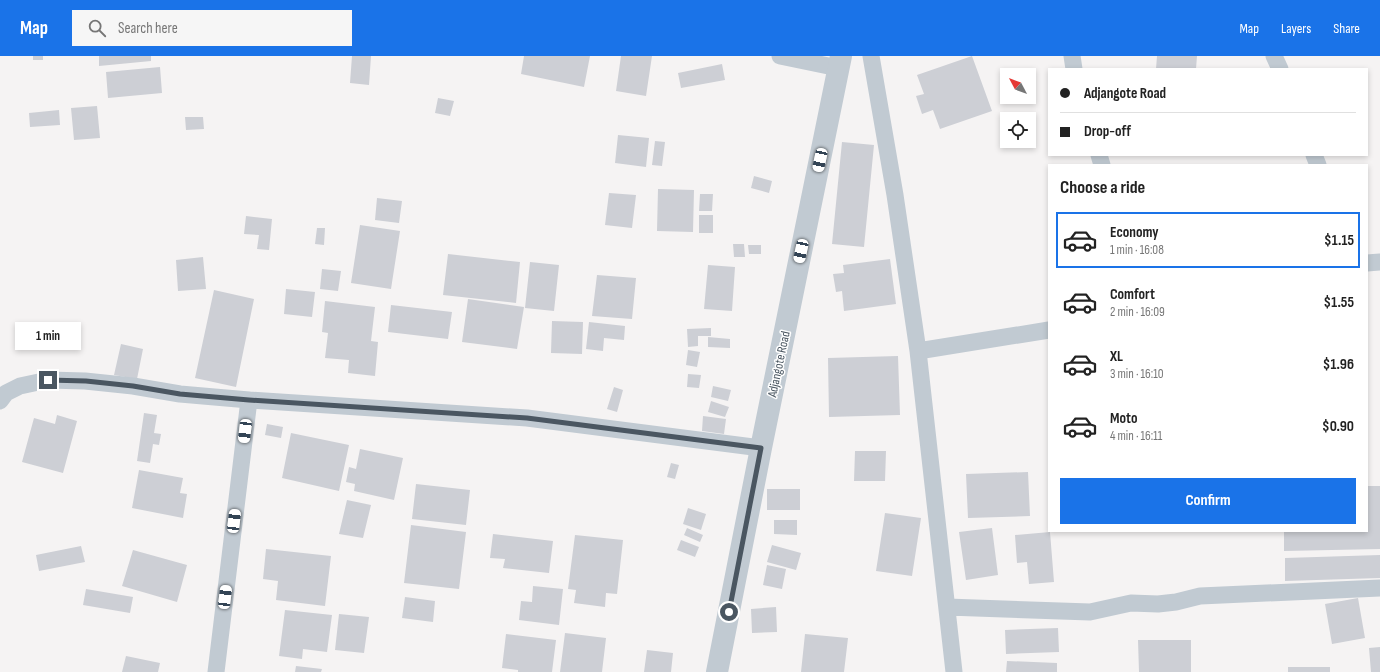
<!DOCTYPE html>
<meta charset="utf-8">
<style>
body{margin:0;font-family:"Sofia Sans Condensed",sans-serif;background:#f6f6f6;color:#222;height:100vh;display:flex;flex-direction:column;font-size:15px;white-space:nowrap}
*{box-sizing:border-box;margin:0}
p{font-size:13px;color:#767676}
.icon{flex:none;width:22px;height:22px;fill:none;stroke:currentColor;stroke-width:2;stroke-linecap:round;stroke-linejoin:round}
.map{position:relative;flex:1;overflow:hidden}
.details{position:absolute;left:1048px;top:108px;width:320px;height:368px;display:flex;flex-direction:column;background:#fff;border-radius:0px;box-shadow:0 2px 6px #0003}
.details>*{flex:none}
.banner{position:absolute;left:1048px;top:12px;width:320px;height:88px;border-radius:0px;box-shadow:0 2px 6px #0003;display:grid;align-content:center;height:88px;padding:0 12px;background:#fff}
.needle{width:26px;rotate:311deg}
.fabs{position:absolute;left:1000px;top:12px;display:grid;gap:8px}
.fabs a{display:grid;place-items:center;width:36px;height:36px;border-radius:0px;background:#fff;box-shadow:0 2px 6px #0003;font-size:20px}
.end{position:absolute;width:18px;height:18px;margin:-9px;border:5px solid #4a5661;background:#fff;box-shadow:0 0 0 2px #fff}
.from{border-radius:50%}
.bubble{position:absolute;height:28px;border-radius:0px;background:#fff;box-shadow:0 2px 6px #0003;font-size:13px;font-weight:700;line-height:28px;text-align:center}
.car{position:absolute;width:12px;height:24px;margin:-12px -6px;border-radius:5px;box-shadow:0 0 3px 1px #0007;background:linear-gradient(#fff 24%,#345 0 40%,#fff 0 76%,#345 0 86%,#fff 0)}
.banner b{display:flex;align-items:center;gap:14px;height:38px;font-size:15px}
.banner b+b{border-top:1px solid #e0e0e0}
.banner i{width:10px;height:10px;background:#222}
ul{padding:0;list-style:none}
li{display:flex;align-items:center;gap:12px;height:56px;margin:0 8px 6px;padding:0 4px;border:2px solid transparent;border-radius:0px}
li div{flex:1}
li b{display:block;font-size:15px}
li em{font-style:normal;font-weight:700}
li.active{border-color:#1a73e8}
li>.icon{width:36px;height:36px;stroke-width:1.5}
h2{padding:0 12px;font-size:18px;line-height:48px}
.button{display:flex;gap:8px;margin-top:auto;padding:8px 12px}
.button a{flex:1;height:46px;border-radius:0px;background:#1a73e8;color:#fff;font-size:16px;font-weight:700;line-height:46px;text-align:center}
header{display:flex;align-items:center;gap:24px;box-sizing:border-box;height:56px;padding:0 20px;background:#1a73e8;color:#fff}
header strong{font-size:19px}
nav{display:flex;gap:22px;margin-inline-start:auto;font-size:14px}
.search{width:280px;height:36px;background:#f6f6f6;display:flex;align-items:center;gap:10px;box-sizing:border-box;padding:0 14px;border-radius:0px;color:#767676;font-size:15px}
.map>svg:first-child{display:block}
.building{fill:#cdcfd5}
.lines{fill:none;stroke-linecap:round;stroke-linejoin:round}
.minor{stroke:#c1cad2;stroke-width:17}
.tertiary{stroke:#c1cad2;stroke-width:22}
.route{stroke:#4a5661;stroke-width:5}
.labels{text-anchor:middle;stroke-width:3;stroke-linejoin:round;paint-order:stroke}
.street-label{font-size:13px;fill:#4a5661;stroke:#fff}
</style>
<header>
<strong>Map</strong>
<div class="search"><svg class="icon" aria-label="search" viewBox="0 0 24 24"><circle cx="10" cy="10" r="6"/><path d="M15 15l6 6"/></svg>Search here</div>
<nav><a>Map</a><a>Layers</a><a>Share</a></nav>
</header>
<div class="map">
<svg width="1380" height="616" viewBox="0 0 1380 616">
<rect width="100%" height="100%" fill="#f5f3f3"/>
<path class="building" d="M33,0H43V4H33Z
M99,0H151V5L99,10Z
M352,0H371L369,29L350,27Z
M524,0H590L584,31L521,18Z
M621,0H652L646,40L616,35Z
M972,0L992,55L940,73L933,54L922,58L916,40L924,38L917,19Z
M1157,0H1197L1196,13H1156Z
M722,8L725,24L681,32L678,17Z
M160,11L162,37L108,42L106,16Z
M438,42L454,45L450,60L435,57Z
M97,50L100,82L74,84L71,52Z
M59,54L60,69L30,71L29,57Z
M185,61H203L204,73L186,74Z
M618,79L649,82L646,111L615,107Z
M655,85L665,86L662,110L652,109Z
M842,86L874,89L864,191L832,188Z
M754,120L772,125L769,137L751,132Z
M658,133L694,134L693,176L657,175Z
M609,137L636,139L632,172L605,169Z
M700,138H713L712,155H699Z
M377,142L402,145L399,167L375,164Z
M699,159H713V177H699Z
M246,160L272,163L269,194L257,193L259,179L244,178Z
M360,169L400,175L391,233L351,227Z
M317,172H325L324,189L315,188Z
M733,188H744L745,201H734Z
M748,189H761V198H749Z
M448,198L520,206L516,247L443,239Z
M203,201L206,233L178,235L176,204Z
M890,203L896,248L844,255L842,235L836,236L833,218L844,217L843,209Z
M530,206L559,209L554,255L525,252Z
M708,209L735,211L732,255L704,253Z
M322,213L341,215L338,235L320,233Z
M597,219L636,222L632,263L592,260Z
M286,233L315,236L312,261L284,258Z
M214,234L254,243L236,331L195,322Z
M468,243L524,251L517,293L462,286Z
M325,245L375,251L371,285L378,286L375,320L348,317L349,304L325,302L328,277L322,276Z
M391,249L452,256L448,283L388,276Z
M552,265L583,266L582,298L551,297Z
M589,266L625,270L624,284L604,282L603,295L586,293Z
M711,272V280H698V290L688,291L687,273Z
M708,281L730,283V292L708,291Z
M121,288L143,293L137,323L114,319Z
M688,294L700,296L697,311L686,309Z
M898,300L900,359L829,361L828,302Z
M688,318L701,319L699,332L687,331Z
M713,330L731,334L728,345L711,341Z
M614,331L623,334L617,356L607,353Z
M711,345L729,351L725,361L708,356Z
M144,357L157,359L154,377L161,378L159,389L153,388L150,407L137,405Z
M57,359L77,365L63,417L22,406L34,362L55,368Z
M703,360L726,363L724,378L702,375Z
M267,368L283,371L281,382L265,379Z
M291,377L349,389L339,435L282,422Z
M360,393L403,402L394,444L354,435L355,428L346,426L349,411L356,413Z
M855,395H886L885,425H854Z
M671,407L679,409L675,423L667,421Z
M139,414L183,422L180,437L187,438L183,462L132,452Z
M1028,416L1030,460L968,462L966,418Z
M416,428L470,434L466,469L412,463Z
M1367,430H1380V493L1284,495V475H1367Z
M767,433H800V454H767Z
M347,444L371,449L363,482L339,478Z
M688,452L706,458L701,474L683,468Z
M885,457L921,462L912,520L876,515Z
M774,464H797V479L774,478Z
M411,469L466,476L459,533L404,527Z
M687,472L703,479L700,486L684,479Z
M992,472L998,519L966,524L959,476Z
M1050,476L1054,526L1029,528L1027,506L1017,507L1015,479Z
M493,478L553,485L549,517L503,512L505,503L490,502Z
M575,479L623,484L617,538L606,537L605,551L574,547L576,534L568,533Z
M681,484L699,491L695,501L677,494Z
M772,489L801,497L796,514L767,506Z
M81,490L85,506L39,515L36,499Z
M266,493L331,500L325,550L276,544L278,525L263,523Z
M133,494L187,509L177,546L122,530Z
M1380,499V522L1285,525V502Z
M767,509L786,513L782,533L763,529Z
M533,530L563,533L559,569L519,564L521,545L532,546Z
M86,533L133,541L130,557L83,549Z
M405,541L435,545L433,566L402,562Z
M1358,542L1365,582L1332,588L1325,548Z
M776,551L777,576L752,577L751,553Z
M285,554L332,559L327,596L303,593L302,603L279,600Z
M339,558L369,561L364,597L335,594Z
M1058,572L1059,596L1006,598L1005,574Z
M565,577L606,582L602,616H560Z
M506,578L556,584L552,616H518V614L502,612Z
M805,578L848,582L844,616H801Z
M1138,584H1191V616H1139Z
M1380,591V616H1371L1369,592Z
M647,594L673,597L671,616H644Z
M126,600L160,607L158,616H122Z
M1007,605L1057,607V616H1006Z
M296,610L322,613L321,616H295Z
M1288,611H1330V616H1288Z"/>
<g class="lines">
<path class="minor" d="M780,0L838,12
M871,0L895,139L918,295L954,616
M1072,0L1074,13
M1274,0L1280,13
M1099,99L1102,109
M1314,99L1318,109
M1367,207L1380,206
M918,295L1049,274
M0,345L6,337L20,330L48,324L85,325L133,330L180,338L249,344L527,362L761,392
M947,551L1090,556L1131,547L1158,548L1176,546L1200,540L1380,532
M216,616L249,344"/>
<path class="tertiary" d="M717,616L761,392L841,0"/>
</g>
<g class="lines">
<path class="route" d="M48,324L86,325L133,330L180,338L249,344L527,362L761,392L729,556"/>
</g>
<g class="labels">
<g class="street-label">
<text transform="translate(778 308) rotate(-78)" y="5">Adjangote Road</text>
</g>
</g>
</svg>
<div class="fabs">
<a><svg class="needle" viewBox="-14 -14 28 28"><path d="M0-13l5 13h-10z" fill="#e53935"/><path d="M0 13l5-13h-10z" fill="#767676"/></svg></a>
<a><svg class="icon" aria-label="locate" viewBox="0 0 24 24"><circle cx="12" cy="12" r="6"/><path d="M12 2v4M12 18v4M2 12h4M18 12h4"/></svg></a>
</div>
<i class="end from" style="left:729px;top:556px"></i>
<i class="end" style="left:48px;top:324px"></i>
<div class="bubble" style="left:15px;top:266px;width:66px">1 min</div>
<i class="car" style="left:820px;top:104px;rotate:192deg"></i>
<i class="car" style="left:801px;top:195px;rotate:192deg"></i>
<i class="car" style="left:245px;top:375px;rotate:187deg"></i>
<i class="car" style="left:234px;top:465px;rotate:7deg"></i>
<i class="car" style="left:225px;top:541px;rotate:7deg"></i>
<div class="banner">
<b><i class="from"></i>Adjangote Road</b>
<b><i></i>Drop-off</b>
</div>
<section class="details">
<h2>Choose a ride</h2>
<ul>
<li class="active"><svg class="icon" aria-label="car" viewBox="0 0 24 24"><path d="M5 17H2v-5l4-1 3-4h7l3 4 3 1v5h-3M9 17h6M6 11h13"/><circle cx="7" cy="17" r="2"/><circle cx="17" cy="17" r="2"/></svg><div><b>Economy</b><p>1 min · 16:08</p></div><em>$1.15</em></li>
<li><svg class="icon" aria-label="car" viewBox="0 0 24 24"><path d="M5 17H2v-5l4-1 3-4h7l3 4 3 1v5h-3M9 17h6M6 11h13"/><circle cx="7" cy="17" r="2"/><circle cx="17" cy="17" r="2"/></svg><div><b>Comfort</b><p>2 min · 16:09</p></div><em>$1.55</em></li>
<li><svg class="icon" aria-label="car" viewBox="0 0 24 24"><path d="M5 17H2v-5l4-1 3-4h7l3 4 3 1v5h-3M9 17h6M6 11h13"/><circle cx="7" cy="17" r="2"/><circle cx="17" cy="17" r="2"/></svg><div><b>XL</b><p>3 min · 16:10</p></div><em>$1.96</em></li>
<li><svg class="icon" aria-label="car" viewBox="0 0 24 24"><path d="M5 17H2v-5l4-1 3-4h7l3 4 3 1v5h-3M9 17h6M6 11h13"/><circle cx="7" cy="17" r="2"/><circle cx="17" cy="17" r="2"/></svg><div><b>Moto</b><p>4 min · 16:11</p></div><em>$0.90</em></li>
</ul>
<div class="button"><a>Confirm</a></div>
</section>
</div>
